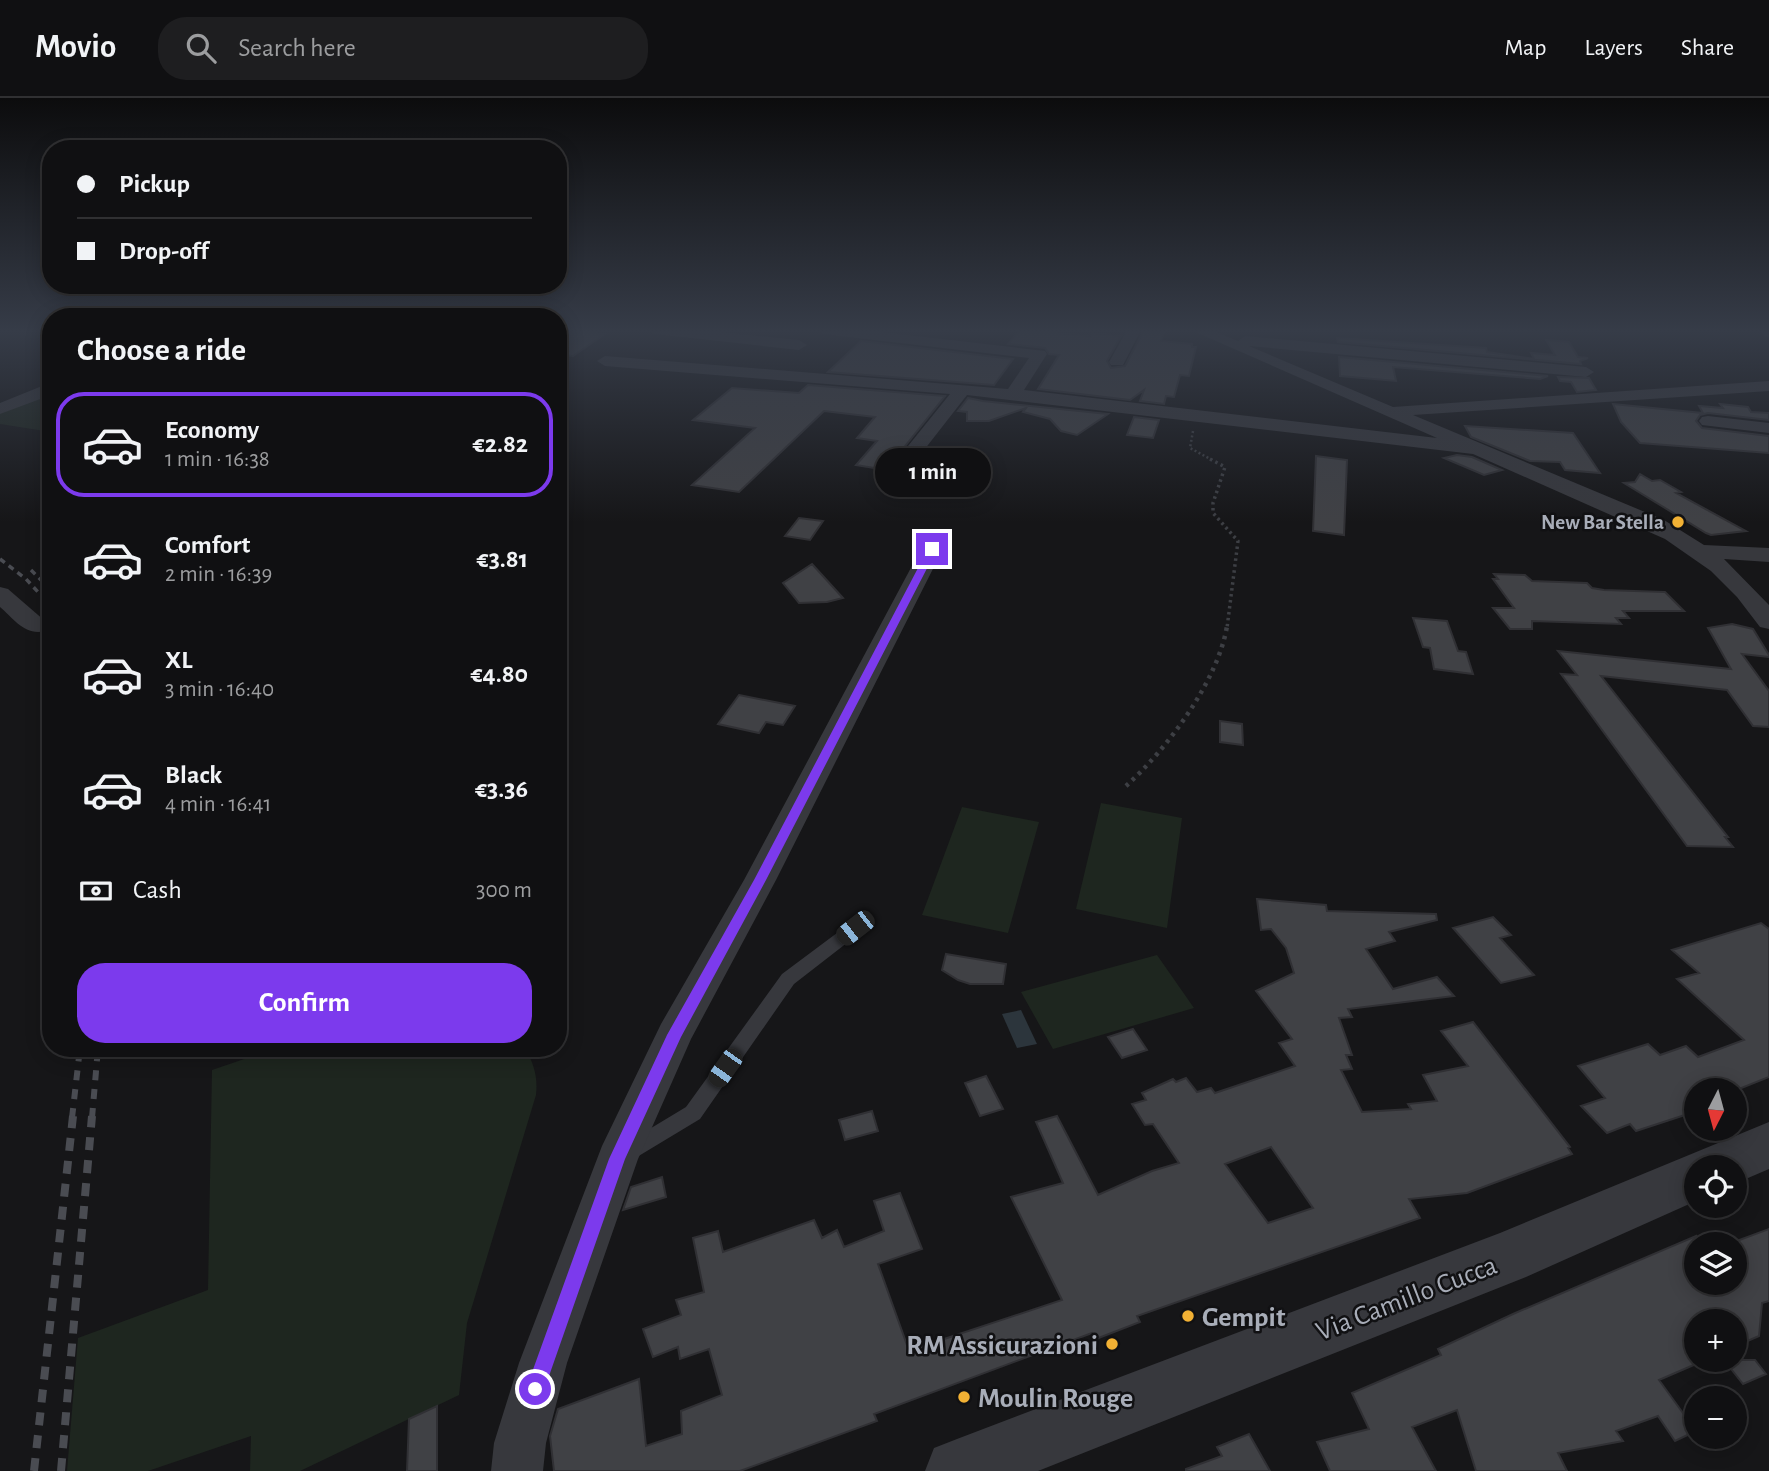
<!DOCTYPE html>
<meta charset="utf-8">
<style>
body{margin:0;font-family:"Alegreya Sans",sans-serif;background:#1e1e20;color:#f1f3f6;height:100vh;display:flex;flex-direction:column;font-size:26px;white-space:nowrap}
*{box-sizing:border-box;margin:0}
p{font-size:23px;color:#9c9d9f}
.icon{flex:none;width:38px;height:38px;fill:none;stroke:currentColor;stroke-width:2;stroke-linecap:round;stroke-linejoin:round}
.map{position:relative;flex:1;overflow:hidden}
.side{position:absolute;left:42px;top:210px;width:525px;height:749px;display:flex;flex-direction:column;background:#101012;border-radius:28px;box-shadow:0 4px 18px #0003,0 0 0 2px #303032}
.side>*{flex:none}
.guide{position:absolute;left:42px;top:42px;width:525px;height:154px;border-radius:28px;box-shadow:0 4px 18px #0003,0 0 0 2px #303032;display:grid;align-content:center;height:154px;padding:0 35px;background:#101012}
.needle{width:46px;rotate:186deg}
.buttons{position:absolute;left:1684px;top:980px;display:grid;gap:14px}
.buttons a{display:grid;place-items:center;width:63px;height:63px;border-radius:50%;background:#101012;box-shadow:0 4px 18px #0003,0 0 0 2px #303032;font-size:35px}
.end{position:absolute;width:32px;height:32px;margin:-16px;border:9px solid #7c3aed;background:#fff;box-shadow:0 0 0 4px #fff}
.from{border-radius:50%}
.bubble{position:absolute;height:49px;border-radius:24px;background:#101012;box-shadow:0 4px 18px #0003,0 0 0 2px #303032;font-size:23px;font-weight:600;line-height:49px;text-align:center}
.car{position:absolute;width:21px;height:42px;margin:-21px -10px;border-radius:9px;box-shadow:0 0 5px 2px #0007;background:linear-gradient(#222 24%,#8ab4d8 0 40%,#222 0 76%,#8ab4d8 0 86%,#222 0)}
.guide b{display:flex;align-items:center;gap:24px;height:66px;font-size:26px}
.guide b+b{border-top:2px solid #303032}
.guide i{width:18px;height:18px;background:#f1f3f6}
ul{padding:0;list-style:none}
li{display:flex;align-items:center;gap:21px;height:105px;margin:0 14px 10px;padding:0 21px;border:4px solid transparent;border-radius:28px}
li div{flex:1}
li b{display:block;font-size:26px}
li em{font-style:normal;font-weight:600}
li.selected{border-color:#7c3aed}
li>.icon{width:63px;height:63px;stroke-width:1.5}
h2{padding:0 35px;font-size:32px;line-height:84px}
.pay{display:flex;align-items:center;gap:18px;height:77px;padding:0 35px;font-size:26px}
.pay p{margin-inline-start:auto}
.button{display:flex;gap:14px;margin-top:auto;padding:14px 35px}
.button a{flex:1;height:80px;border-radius:28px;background:#7c3aed;color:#fff;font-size:28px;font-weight:600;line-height:80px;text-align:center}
header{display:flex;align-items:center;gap:42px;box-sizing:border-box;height:98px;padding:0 35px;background:#101012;border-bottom:2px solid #303032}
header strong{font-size:33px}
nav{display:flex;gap:38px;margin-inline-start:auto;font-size:24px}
.search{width:490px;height:63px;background:#1e1e20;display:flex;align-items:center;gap:18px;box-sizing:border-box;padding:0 24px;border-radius:28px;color:#9c9d9f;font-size:26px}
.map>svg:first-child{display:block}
.green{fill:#1e261f}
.water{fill:#2c353c}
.building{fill:#404145;stroke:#303034;stroke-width:2;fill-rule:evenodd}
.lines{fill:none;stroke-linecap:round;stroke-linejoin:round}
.path-far2{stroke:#3d3f44;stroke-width:2.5;stroke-dasharray:2 2.5;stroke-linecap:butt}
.path-far1{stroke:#3d3f44;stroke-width:3.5;stroke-dasharray:2.5 3.5;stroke-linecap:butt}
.path{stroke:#3d3f44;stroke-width:4.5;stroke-dasharray:3.5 5;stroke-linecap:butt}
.service{fill:#37383d;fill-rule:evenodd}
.minor{fill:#37383d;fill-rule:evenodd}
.tertiary{fill:#37383d;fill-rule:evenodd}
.rail-far2{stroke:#4a4c52;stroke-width:3.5;stroke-dasharray:6 5;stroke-linecap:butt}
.rail-far1{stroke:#4a4c52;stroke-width:6;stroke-dasharray:10 9;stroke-linecap:butt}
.rail{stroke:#4a4c52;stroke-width:8;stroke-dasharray:13 10;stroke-linecap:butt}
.route{fill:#7c3aed}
.poi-dot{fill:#f2b134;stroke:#111113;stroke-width:2.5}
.labels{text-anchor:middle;stroke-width:5;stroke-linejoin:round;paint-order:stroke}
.far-poi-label{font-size:21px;font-weight:bold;fill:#a8adb8;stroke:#111113;text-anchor:end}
.near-street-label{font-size:28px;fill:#a8adb8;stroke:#111113}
.near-poi-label{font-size:28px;font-weight:bold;fill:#a8adb8;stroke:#111113;text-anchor:start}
</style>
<header>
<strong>Movio</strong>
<div class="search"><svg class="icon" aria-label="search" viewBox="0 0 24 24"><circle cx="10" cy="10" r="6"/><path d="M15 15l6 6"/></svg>Search here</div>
<nav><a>Map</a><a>Layers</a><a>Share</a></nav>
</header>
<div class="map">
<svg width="1769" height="1373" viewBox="0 0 1769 1373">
<rect width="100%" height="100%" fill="#161618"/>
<path class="green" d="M51,295V334L0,326V314Z
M1101,705L1182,720L1167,830L1076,811Z
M962,709L1039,724L1008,835L922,817Z
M1157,857L1194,910L1053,951L1021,894Z
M276,950H525C534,966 538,979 536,997L467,1225L459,1297L300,1373H250L251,1338L148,1373H67L78,1240L208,1192L212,972Z"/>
<path class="water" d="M1021,912L1037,946L1017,950L1002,916Z"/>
<path class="building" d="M565,232L605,236L573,258L558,256V237Z
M1020,232L1090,238L1092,235L1121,238L1107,263L1111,270L1125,268L1144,232H1165L1161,243L1192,246V249H1196L1189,278L1180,277L1174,299L1166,298L1164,306L1140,303L1144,292L1130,302L1038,291L1059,257L1049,256L1045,250L1008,246Z
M1337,240L1486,250L1487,254L1534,261L1531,255L1555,257L1546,242L1569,244L1578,259L1588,260L1580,263L1581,266L1338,244Z
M861,243L1013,261L994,287L828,274Z
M1339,259L1548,278L1540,281L1393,269L1396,283L1340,278Z
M1558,279L1589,280L1596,292L1577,294L1571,284L1560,283Z
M808,287L945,298L886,372L856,367L877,343L857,340L875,319L824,313L739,394L692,387L755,330L693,322L732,290L799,295Z
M968,300L983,303L1108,316L1077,337L1061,333L1050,321L1023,314L1026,310L989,323H967V314L958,313Z
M1613,306L1703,315L1699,308L1723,310L1720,306L1748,309L1751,314L1769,315V322L1708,315L1700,317L1696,323L1702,330L1769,338V355L1640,345L1621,324Z
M1134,319L1159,322L1153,340L1127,337Z
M1465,328L1573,335L1600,375L1565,372L1560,364L1530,363L1471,339Z
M1457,357L1472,359L1502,372L1484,377L1444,360Z
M1316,358L1347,362L1344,437L1313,433Z
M1640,376L1652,383L1660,382L1681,394L1676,395L1746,433L1711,437L1706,435L1624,385L1635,384Z
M799,420L823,423L810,442L785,438Z
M812,466L843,500L827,504L799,505L783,485Z
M1494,476L1525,477L1532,483L1587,485L1592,490L1604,492L1665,494L1684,513H1623L1629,520H1616L1621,526L1532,523V531H1510L1493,510H1514L1493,481H1498Z
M1413,520L1447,523L1458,553L1466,554L1473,576L1434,571L1430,550L1423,549Z
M1732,526L1753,531L1769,557V559L1742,556L1769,593V629L1753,628L1727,592L1601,578L1728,739H1725L1733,749L1687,748L1561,576L1577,577L1558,553L1731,571L1708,530Z
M739,597L795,608L783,627L766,624L759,635L718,626Z
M1220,623L1242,626L1243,647L1220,644Z
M1257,801L1326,807L1327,813L1436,816L1437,822L1389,834L1395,843L1366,851L1393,891L1437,879L1454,898L1348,911L1352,919L1339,920L1352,957H1346L1352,971L1341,972L1362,1014L1411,1011L1408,1006L1437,1003L1423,977L1468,968L1441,933L1473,924L1570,1049L1568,1050L1572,1056L1467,1095L1409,1101L1420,1120L1137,1218L1140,1224L1096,1241L1092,1235L874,1316L877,1323L740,1373H554L550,1338L558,1311L639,1281L646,1348L682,1336L681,1313L722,1297L709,1251L680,1261L678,1249L653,1259L643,1231L681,1217L676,1202L704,1194L693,1140L718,1133L723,1154L814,1122L822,1140L837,1132L844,1149L884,1133L874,1103L900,1095L922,1151L878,1166L907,1247L926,1241L929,1246L1062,1202L1011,1099L1063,1085L1036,1024L1057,1018L1098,1097L1152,1073L1179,1065L1153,1026L1145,1027L1132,1006L1146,1002L1142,995L1173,981L1176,984L1186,980L1197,994L1211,990L1215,995L1295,968L1279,945L1292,941L1256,893L1294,875L1286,850L1271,831L1261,832ZM1271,1049L1313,1110L1268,1125L1225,1066Z
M1493,819L1511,837L1500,840L1534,877L1501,885L1453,830Z
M1761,825L1769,831V979L1734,993L1696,992V1008L1687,1011L1691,1015L1636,1033L1630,1026L1607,1035L1581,1008L1605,1000L1578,968L1648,946L1660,957L1686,948L1698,959L1744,942L1677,881L1699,875L1672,852Z
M946,856L1006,866L1003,886H970L958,882L942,872Z
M1133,931L1147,952L1122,960L1108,939Z
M986,978L1003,1011L980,1018L965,985Z
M872,1013L878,1033L845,1042L839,1022Z
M662,1079L666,1099L623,1112L631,1089Z
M1769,1131V1203L1762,1205L1759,1238L1734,1249V1223H1696V1266L1659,1282L1696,1333L1675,1343L1658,1318L1616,1333L1623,1343L1558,1355L1567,1373H1476L1457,1312L1412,1329L1436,1373H1330L1317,1344L1369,1331L1352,1295L1441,1257L1438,1251L1513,1216L1696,1138V1185H1734V1144Z
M1724,1262H1755L1766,1276L1743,1286Z
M437,1308V1373H407L409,1321Z
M1249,1336L1270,1373H1186V1371L1222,1358L1217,1349Z"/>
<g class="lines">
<path class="path-far2" d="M1193,333L1190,350L1214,363"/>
<path class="path-far1" d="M1210,361L1225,369L1213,405V415L1238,443L1227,530"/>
<path class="path" d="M1126,688C1167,651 1218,583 1227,528"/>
<path class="service" d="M855,824L861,826L863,830L861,834L794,886L700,1021L637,1059L630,1062L623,1059L620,1053L623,1047L686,1009L782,876L849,826Z"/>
<path class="minor" d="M648,232H699L799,242L807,247L799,252L655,236Z
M816,232H864L1045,253L1047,256L1024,292L1437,340L1191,232H1211L1238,243L1245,238L1586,269L1594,274L1586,279L1249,248L1393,309L1769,283V293L1413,317L1664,422L1704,447L1769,450V464L1724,461L1769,507V531L1760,529L1737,499L1711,473L1665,441L1473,356L967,297L896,388H882L879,384L950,296L605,268L597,263L605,258L1008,291L1029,260L823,236Z
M1127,232H1141L1123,267H1111L1109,264Z
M1760,232H1769V239L1764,238Z
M42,288H51V297L0,316V305Z
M1708,318L1769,325V335L1702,327L1699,323L1702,319Z
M932,444L940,446L943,451L776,782L691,941L638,1061L567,1265L546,1345L543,1373H491L494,1345L519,1265L602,1048L661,926L744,782L921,451L924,446Z
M0,489L8,491L45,523L48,528L45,533C25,538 14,521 0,509Z"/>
<path class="tertiary" d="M1769,1024V1071L1734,1086V1069H1696V1103L1526,1179L1038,1373H925L934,1350L957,1341L1500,1135Z"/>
<path class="rail-far2" d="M0,461L26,481L51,508
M31,472L51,492"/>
<path class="rail-far1" d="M72,1020L80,950
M92,1020L98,950"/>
<path class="rail" d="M34,1373L73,1018
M61,1373L92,1018"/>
</g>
<linearGradient id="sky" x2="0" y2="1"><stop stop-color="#0c0c0d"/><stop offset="0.55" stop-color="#363c48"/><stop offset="1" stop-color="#363c48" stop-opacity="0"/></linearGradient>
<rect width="1769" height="424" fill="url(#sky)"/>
<path class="route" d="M932,448L937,451L766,782L681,939L625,1061L542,1298L535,1301L529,1298L526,1291L609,1061L667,937L754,782L928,451Z"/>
<g class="poi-dot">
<circle cx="1678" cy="424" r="7"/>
<circle cx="1188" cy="1218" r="7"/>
<circle cx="1112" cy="1246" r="7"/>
<circle cx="964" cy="1299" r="7"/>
</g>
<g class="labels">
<g class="far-poi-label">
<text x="1664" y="431">New Bar Stella</text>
</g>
<g class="near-street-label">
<text transform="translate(1406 1199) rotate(-21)" y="10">Via Camillo Cucca</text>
</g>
<g class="near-poi-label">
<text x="1202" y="1228">Gempit</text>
<text x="1098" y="1256" text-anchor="end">RM Assicurazioni</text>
<text x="978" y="1309">Moulin Rouge</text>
</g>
</g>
</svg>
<div class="buttons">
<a><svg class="needle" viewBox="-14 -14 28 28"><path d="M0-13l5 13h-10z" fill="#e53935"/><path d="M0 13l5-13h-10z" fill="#9c9d9f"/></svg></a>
<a><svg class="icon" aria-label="locate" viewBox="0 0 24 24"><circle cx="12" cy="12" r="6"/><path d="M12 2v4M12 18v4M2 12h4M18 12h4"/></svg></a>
<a><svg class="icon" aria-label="layers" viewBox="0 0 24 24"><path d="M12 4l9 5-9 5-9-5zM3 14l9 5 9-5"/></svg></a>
<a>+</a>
<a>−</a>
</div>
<i class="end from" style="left:535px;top:1291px"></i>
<i class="end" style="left:932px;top:451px"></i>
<div class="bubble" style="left:875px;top:350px;width:116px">1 min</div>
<i class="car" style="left:855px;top:830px;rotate:232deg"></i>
<i class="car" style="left:725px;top:970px;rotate:215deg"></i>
<div class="guide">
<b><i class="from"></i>Pickup</b>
<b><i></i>Drop-off</b>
</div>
<section class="side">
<h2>Choose a ride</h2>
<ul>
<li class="selected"><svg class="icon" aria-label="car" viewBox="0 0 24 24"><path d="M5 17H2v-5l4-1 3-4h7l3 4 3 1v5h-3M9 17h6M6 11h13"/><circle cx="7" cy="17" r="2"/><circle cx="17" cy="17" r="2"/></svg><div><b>Economy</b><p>1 min · 16:38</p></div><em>€2.82</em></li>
<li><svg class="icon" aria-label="car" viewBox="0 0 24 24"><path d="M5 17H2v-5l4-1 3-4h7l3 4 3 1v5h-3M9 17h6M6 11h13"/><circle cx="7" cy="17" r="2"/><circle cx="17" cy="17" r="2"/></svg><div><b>Comfort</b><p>2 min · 16:39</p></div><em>€3.81</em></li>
<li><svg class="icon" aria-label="car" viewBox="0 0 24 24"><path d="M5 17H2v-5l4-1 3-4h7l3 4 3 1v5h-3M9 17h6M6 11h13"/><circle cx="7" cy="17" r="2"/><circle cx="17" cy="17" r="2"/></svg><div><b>XL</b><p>3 min · 16:40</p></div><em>€4.80</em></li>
<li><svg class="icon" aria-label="car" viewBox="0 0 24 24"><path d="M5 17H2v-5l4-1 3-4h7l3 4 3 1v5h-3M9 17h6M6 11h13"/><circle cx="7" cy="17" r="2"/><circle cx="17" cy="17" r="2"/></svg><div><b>Black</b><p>4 min · 16:41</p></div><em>€3.36</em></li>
</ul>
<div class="pay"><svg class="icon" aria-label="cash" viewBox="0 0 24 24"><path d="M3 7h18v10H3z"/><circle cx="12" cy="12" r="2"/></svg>Cash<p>300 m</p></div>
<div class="button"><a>Confirm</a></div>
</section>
</div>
